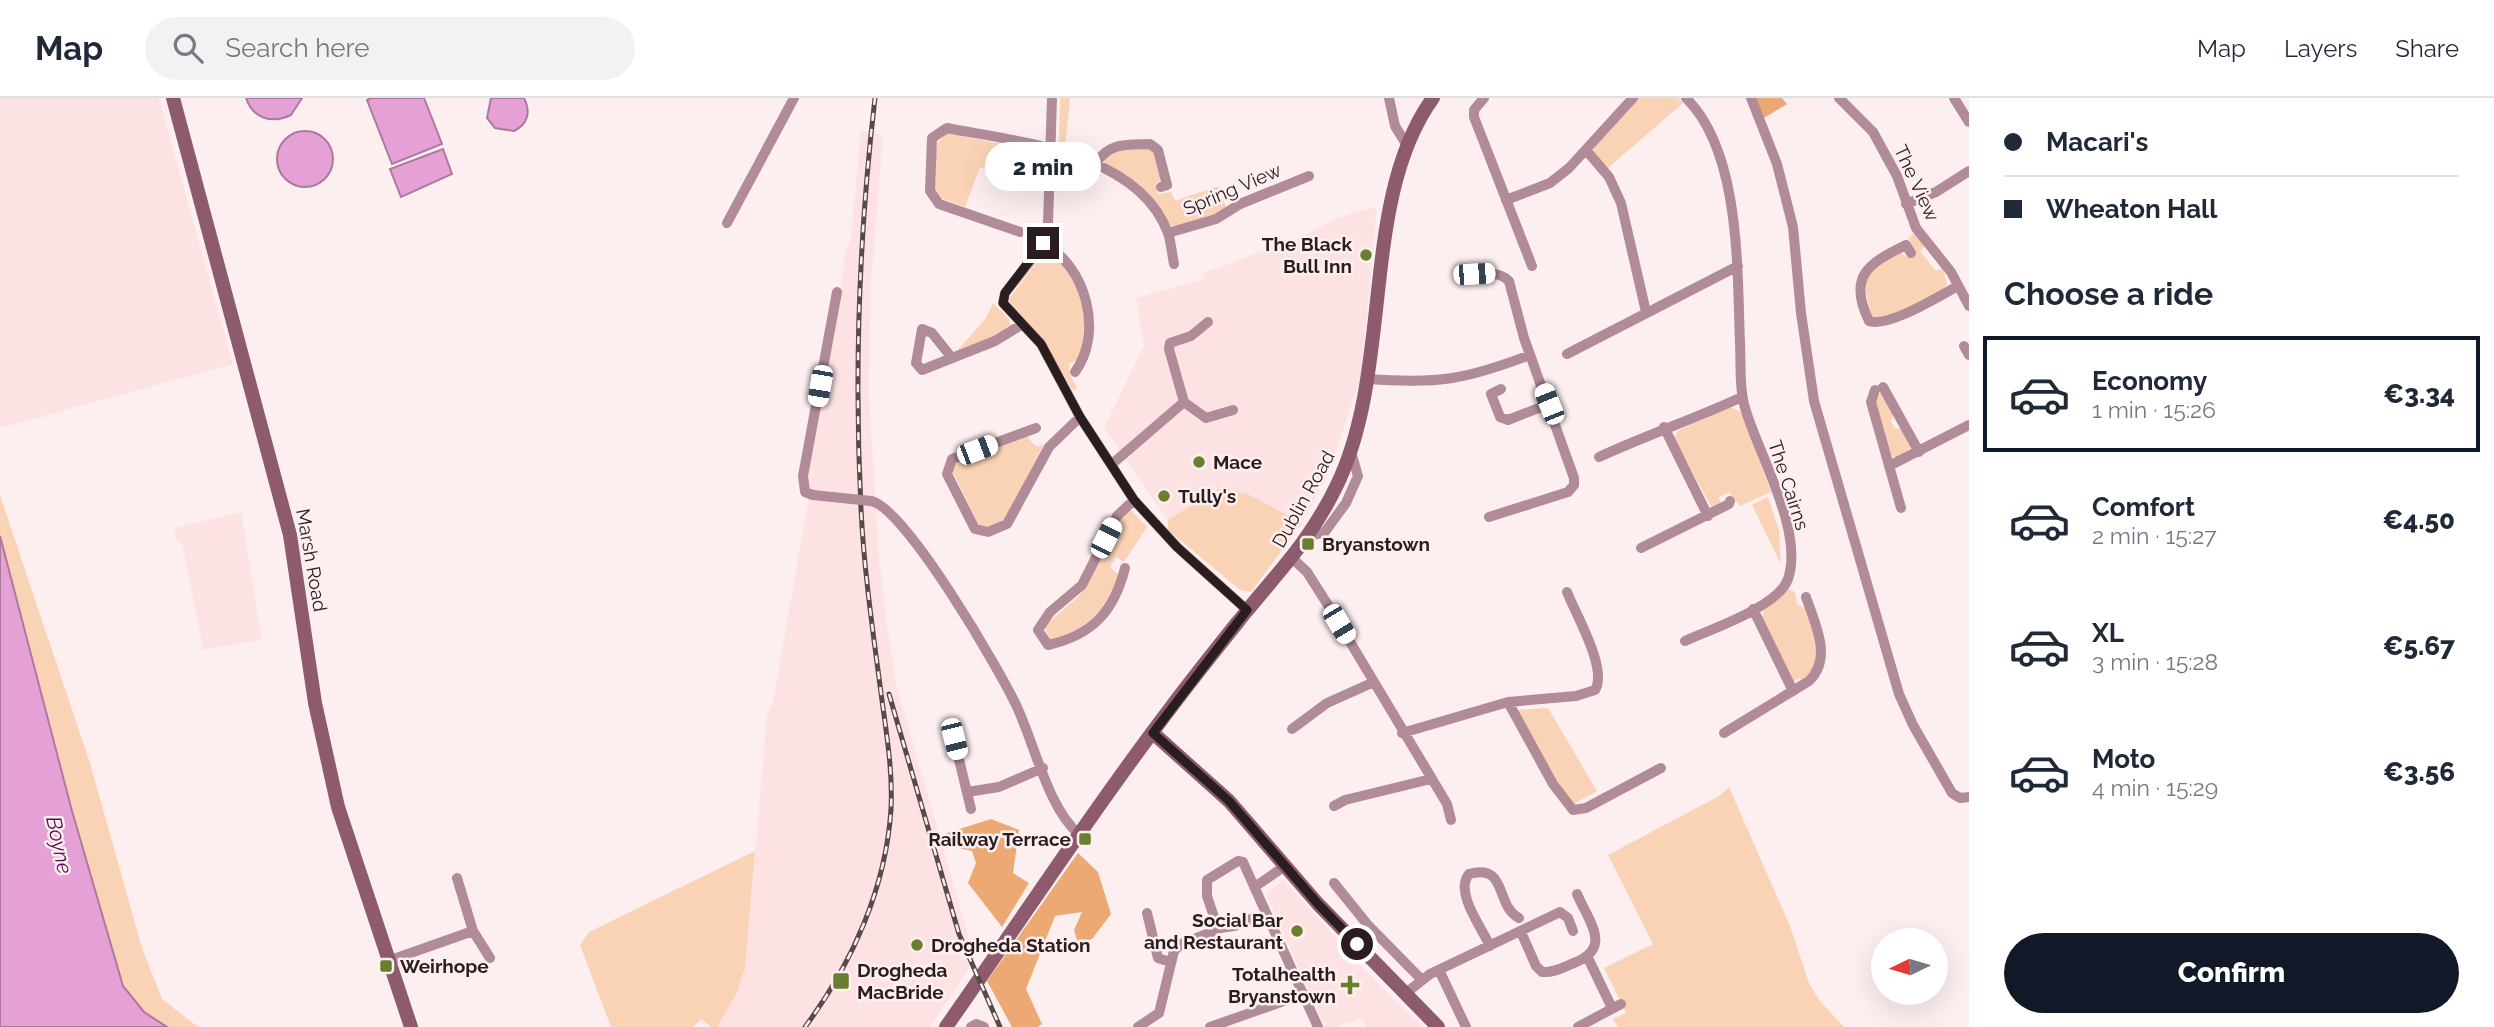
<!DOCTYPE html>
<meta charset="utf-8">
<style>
body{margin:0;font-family:Raleway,sans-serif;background:#f2f2f3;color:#1f2937;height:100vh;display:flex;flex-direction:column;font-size:26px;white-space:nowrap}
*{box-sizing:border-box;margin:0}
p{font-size:23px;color:#747a83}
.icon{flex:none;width:38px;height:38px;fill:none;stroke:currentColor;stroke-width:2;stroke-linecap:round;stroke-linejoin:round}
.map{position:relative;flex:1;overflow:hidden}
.details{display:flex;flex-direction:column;background:#fff;width:525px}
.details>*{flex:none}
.top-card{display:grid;align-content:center;height:154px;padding:0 35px;background:#fff}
.needle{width:46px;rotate:265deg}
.buttons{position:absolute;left:1871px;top:830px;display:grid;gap:14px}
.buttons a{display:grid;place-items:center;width:77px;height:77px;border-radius:50%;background:#fff;box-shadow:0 7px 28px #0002;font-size:35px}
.end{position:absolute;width:32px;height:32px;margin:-16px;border:9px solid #2a1d1d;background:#fff;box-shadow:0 0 0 4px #fff}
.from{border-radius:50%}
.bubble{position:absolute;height:49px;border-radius:24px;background:#fff;box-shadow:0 7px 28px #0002;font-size:23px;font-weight:800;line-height:49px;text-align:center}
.car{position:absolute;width:21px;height:42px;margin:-21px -10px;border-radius:9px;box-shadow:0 0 5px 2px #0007;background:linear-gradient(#fff 24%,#345 0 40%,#fff 0 76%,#345 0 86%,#fff 0)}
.top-card b{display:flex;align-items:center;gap:24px;height:66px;font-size:26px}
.top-card b+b{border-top:2px solid #e0e1e3}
.top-card i{width:18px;height:18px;background:#1f2937}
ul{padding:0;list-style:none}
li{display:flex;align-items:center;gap:21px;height:116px;margin:0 14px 10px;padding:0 21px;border:4px solid transparent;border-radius:0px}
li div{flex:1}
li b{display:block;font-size:26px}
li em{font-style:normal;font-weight:800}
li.selected{border-color:#111827}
li>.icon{width:63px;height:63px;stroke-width:1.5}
h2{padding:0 35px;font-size:32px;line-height:84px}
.primary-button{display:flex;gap:14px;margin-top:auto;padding:14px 35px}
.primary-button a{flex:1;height:80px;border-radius:42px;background:#111827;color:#fff;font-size:28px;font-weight:800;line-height:80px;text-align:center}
header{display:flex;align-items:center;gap:42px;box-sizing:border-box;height:98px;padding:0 35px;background:#fff;border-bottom:2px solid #e0e1e3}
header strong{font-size:33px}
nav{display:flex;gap:38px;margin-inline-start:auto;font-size:24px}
.search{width:490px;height:63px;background:#f2f2f3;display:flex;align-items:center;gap:18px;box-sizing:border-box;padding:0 24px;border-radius:38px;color:#747a83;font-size:26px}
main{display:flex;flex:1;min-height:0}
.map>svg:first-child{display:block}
.built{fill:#fde2e3}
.green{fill:#fad3b7}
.forest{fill:#eca973}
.water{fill:#e5a1d6;stroke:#ad799e;stroke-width:2}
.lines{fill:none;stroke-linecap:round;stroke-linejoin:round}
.street{stroke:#b18c98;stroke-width:10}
.secondary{stroke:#8e5b6e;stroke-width:14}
.rail-casing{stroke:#574a4a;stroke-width:5}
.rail{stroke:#fdefef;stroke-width:2.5;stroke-dasharray:8;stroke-linecap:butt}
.street-bridge{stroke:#b18c98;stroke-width:10}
.route{stroke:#2a1d1d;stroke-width:9}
.poi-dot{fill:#6a7e2f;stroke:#fdefef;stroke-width:2.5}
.labels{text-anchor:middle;stroke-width:5;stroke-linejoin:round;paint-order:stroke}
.street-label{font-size:19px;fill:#2a1d1d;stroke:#fdefef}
.poi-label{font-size:19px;font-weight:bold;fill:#2a1d1d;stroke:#fdefef;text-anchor:start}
.water-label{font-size:21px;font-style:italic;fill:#5b0a50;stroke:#fdefef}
</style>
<header>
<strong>Map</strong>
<div class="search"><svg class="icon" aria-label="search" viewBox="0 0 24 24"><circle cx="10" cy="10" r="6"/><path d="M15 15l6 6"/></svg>Search here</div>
<nav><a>Map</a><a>Layers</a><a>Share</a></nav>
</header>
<main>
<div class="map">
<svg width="1969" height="929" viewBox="0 0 1969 929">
<rect width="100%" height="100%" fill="#fdefef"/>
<path class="built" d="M0,0H159L233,266L0,330Z
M861,33L883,37L871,185L869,294L879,459L886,519L896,586L975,861L930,929H717L737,895L745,869L767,617L773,604L810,392L806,381L838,213L846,149L850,147Z
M1377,108L1361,279L1328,376L1302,425L1248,396L1218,391L1168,422L1104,330L1144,247L1136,200L1205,181L1204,175L1300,139L1338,120Z
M241,414L262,542L203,552L182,447L177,443L174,430Z
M1283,782L1384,892L1423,929H1366L1362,920L1337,929H1325L1266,796Z"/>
<path class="green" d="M1060,0H1070L1065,49L1059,46Z
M1638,0H1678L1683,5L1608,70L1594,55V48Z
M947,35L1041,54V83L997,76L980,69L965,109L940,100L933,88L937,46Z
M1118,51H1150L1155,56L1162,82L1156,85L1158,96L1171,94L1175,103L1218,88L1226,109C1213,119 1187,132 1171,128L1149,96L1105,66L1104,60Z
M1914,135L1925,148L1920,153L1936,173L1943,170L1947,186L1943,192L1886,220L1871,218L1865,188L1872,170L1901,155L1907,159L1916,153L1908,140Z
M1045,154H1052C1084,194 1090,212 1079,261L1069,266V275L1077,290L1073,293L1044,243L1008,202Z
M993,205L1009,221L1011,228L1003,235L957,253L986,220Z
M1882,293L1893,318L1891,323L1894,330L1903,331L1911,350L1896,360L1891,357L1875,302Z
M1730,309L1741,314L1771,394L1740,408L1729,394L1719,399L1720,405L1712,410L1674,340L1679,332Z
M1026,338L1037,349L1044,346L1005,421L990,429H980L952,372L956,365L964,361Z
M1218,391L1248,396L1302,425L1251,494L1240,492L1168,432V422Z
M0,397L90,665L142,850L162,901L198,929H167L144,914L123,888L72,713L0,438Z
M1768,399L1779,432L1781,466L1752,407Z
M1131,412L1147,429L1124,464L1116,459L1110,469L1119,477C1103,515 1090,529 1051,542L1044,529L1081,496L1120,420Z
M1788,491L1795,494L1797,506L1806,511L1816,543L1817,566L1804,583L1799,580L1792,584L1762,519L1765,511Z
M1548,610L1597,693L1572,707L1515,612Z
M1729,689L1790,828L1809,885L1819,902L1844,929H1618L1613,921L1626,915L1604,870L1653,846L1608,757L1719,698Z
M755,753L745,870L737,895L717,929H711L701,921L693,929H611L580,847L589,834Z"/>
<path class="forest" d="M1749,0H1782L1787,6L1759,23Z
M991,721L1019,732L1013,775L1029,785L1002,829L968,785L976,765L972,753L945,747L941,737Z
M1078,755L1098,774L1111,816L1092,841L1078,845L1074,832L1082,814L1055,818L1026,891L1042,926L1038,929H1012L987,883Z"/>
<path class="water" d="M246,0H302L291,17C272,26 253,21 246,0Z
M371,0H424L442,46L392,66L367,2Z
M491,0H524C531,14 528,26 514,33L495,30L487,20Z
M277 61a28 28 0 1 1 56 0a28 28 0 1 1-56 0Z
M443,51L452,76L401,99L390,71Z
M0,438L72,713L123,888L144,914L167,929H0Z"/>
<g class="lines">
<path class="street" d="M1052,0L1048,125L1036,156L1005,195L1003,205L1041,246L1080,319L1134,402L1177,449L1247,512
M1389,0L1395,28L1408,49
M1484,0L1474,12V19L1532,168
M1751,0L1777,66L1793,129L1801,215L1814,303L1899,596L1913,627L1952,695L1960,700L1969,699
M1839,0L1873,34L1897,78L1916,130L1951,174L1969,208
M1954,0L1969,24
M1586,52L1609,79L1621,105L1646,214
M1096,65C1110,44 1126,47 1150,46L1158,52L1167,87L1161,89
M1506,102L1550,85L1569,70L1633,0
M1906,106L1936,94L1969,73
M727,125L794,0
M1020,134L939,106L930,93L932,40L947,30C1019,44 1138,54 1168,135C1171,144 1172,156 1174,166
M1168,135L1216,121L1240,106L1309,78
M1043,145C1086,168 1104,234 1075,274
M1911,155L1906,147C1869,165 1847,178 1869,223C1888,230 1939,198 1958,188
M1465,179C1479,175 1498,172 1509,183L1524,240L1574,380V387L1568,394L1489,419
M1208,224L1191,238L1170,245L1169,251L1184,304L1206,320L1233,312
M1964,248L1969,257
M1567,256L1738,168
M952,260L932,235L922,231L916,265L922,272L995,243L1021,227
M1368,281C1439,286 1464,282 1530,257
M1883,289L1919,354
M1501,291L1491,296L1500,319L1508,322L1549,306
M1875,292L1871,304L1901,410
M1664,329L1708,418
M1036,330L952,361L947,376L975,431L988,434L1007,426L1049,349L1080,319
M1599,359C1647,337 1694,321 1742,299
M1112,366L1184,304
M1889,368L1969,327
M813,397L805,394L803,378L837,194
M871,403C905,409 1001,574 1017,609C1035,647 1048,711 1080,737
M1310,437L1324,435L1346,405L1358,378L1351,354
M1641,450L1729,406L1730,403
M1293,461L1307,474L1328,507L1447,706L1451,722
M1125,470C1114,513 1093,537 1048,547L1038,532L1050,514L1082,487L1117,418L1134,402
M1753,511L1793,593
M1685,543C1711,531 1778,509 1788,481C1804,434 1760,359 1746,313C1739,292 1741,267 1740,245C1737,173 1741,54 1686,0
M1508,604L1553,686L1573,712L1586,710L1661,670
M1292,631L1327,605L1374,584
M1402,635L1508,604L1576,598L1595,592C1608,571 1576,517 1567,494
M1724,635L1809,583C1833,560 1815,526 1806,499
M954,641L971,711
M967,694L999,689L1043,670
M1334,708L1345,702L1431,681
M457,780L473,833L490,860
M1334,785L1367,826L1421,881
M1256,788L1285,768
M1147,815L1158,860L1170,864
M1213,831L1234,828L1256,819
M1521,834L1536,868L1542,874C1554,875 1564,869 1574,865C1613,850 1589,824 1577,796
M1490,848C1482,830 1454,794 1469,776C1508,765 1495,808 1519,820
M1588,860L1612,910
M388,863L473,833
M1439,872L1466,929
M1406,895L1430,876L1560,814L1568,820L1573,833
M971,929L976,926L984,929
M1138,929L1159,915L1174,853L1181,846L1212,834L1216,825L1207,798V782L1238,763L1243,764L1318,929
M1210,929L1304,896
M1578,929L1621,906"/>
<path class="secondary" d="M173,0L290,437L315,605L338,709L411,929
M1153,635L1229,703L1318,806L1438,929
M946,929C1021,822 1093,712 1172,608C1196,576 1221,545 1245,515C1282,470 1310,442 1336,389C1394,272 1359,102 1433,0"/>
<defs>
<path id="rail" d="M889,596L959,836L1000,929
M805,929C852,866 886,790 891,711C893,672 886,633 881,595C873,534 864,473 861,411C854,273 859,137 875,0"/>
</defs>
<use href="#rail" class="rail-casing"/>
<use href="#rail" class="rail"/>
<path class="street-bridge" d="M813,397L871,403"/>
</g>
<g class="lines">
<path class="route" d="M1043,145L1005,195L1003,205L1041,246L1080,319L1134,402L1177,449L1247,512L1153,635L1229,703L1318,806L1357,846"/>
</g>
<g class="poi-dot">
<circle cx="1366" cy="157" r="7"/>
<circle cx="1199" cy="364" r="7"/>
<circle cx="1164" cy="398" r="7"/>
<rect x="1301" y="439" width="14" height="14" rx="3.5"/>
<rect x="1078" y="734" width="14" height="14" rx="3.5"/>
<circle cx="1297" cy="833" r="7"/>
<circle cx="917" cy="847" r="7"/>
<rect x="379" y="861" width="14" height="14" rx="3.5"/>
<rect x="832" y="874" width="18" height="18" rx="3.5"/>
<path d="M1346.5 876.5h7v7h7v7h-7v7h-7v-7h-7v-7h7z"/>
</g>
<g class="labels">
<g class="street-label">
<text transform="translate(1917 85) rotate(65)" y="7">The View</text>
<text transform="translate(1232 91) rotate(-23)" y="7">Spring View</text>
<text transform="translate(1789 387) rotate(72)" y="7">The Cairns</text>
<text transform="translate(1303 401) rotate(-61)" y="7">Dublin Road</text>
<text transform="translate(312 462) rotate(80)" y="7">Marsh Road</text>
</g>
<g class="poi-label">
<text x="1352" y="153" text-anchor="end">The Black<tspan x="1352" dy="22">Bull Inn</tspan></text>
<text x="1213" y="371">Mace</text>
<text x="1178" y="405">Tully's</text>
<text x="1322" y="453">Bryanstown</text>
<text x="1071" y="748" text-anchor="end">Railway Terrace</text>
<text x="1283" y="829" text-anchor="end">Social Bar<tspan x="1283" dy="22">and Restaurant</tspan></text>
<text x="931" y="854">Drogheda Station</text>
<text x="400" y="875">Weirhope</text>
<text x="857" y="879">Drogheda<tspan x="857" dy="22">MacBride</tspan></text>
<text x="1336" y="883" text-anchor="end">Totalhealth<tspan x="1336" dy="22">Bryanstown</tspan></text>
</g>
<g class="water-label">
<text transform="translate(59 747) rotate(78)" y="7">Boyne</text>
</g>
</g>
</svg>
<div class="buttons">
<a><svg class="needle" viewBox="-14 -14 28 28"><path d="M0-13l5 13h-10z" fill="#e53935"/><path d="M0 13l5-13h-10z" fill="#747a83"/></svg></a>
</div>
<i class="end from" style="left:1357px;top:846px"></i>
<i class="end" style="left:1043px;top:145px"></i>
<div class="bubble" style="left:985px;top:44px;width:116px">2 min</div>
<i class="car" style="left:1474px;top:176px;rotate:87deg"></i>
<i class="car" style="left:820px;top:288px;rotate:190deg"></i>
<i class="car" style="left:1549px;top:306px;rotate:338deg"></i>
<i class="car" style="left:977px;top:352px;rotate:69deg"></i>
<i class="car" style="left:1106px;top:440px;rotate:27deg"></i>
<i class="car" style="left:1339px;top:526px;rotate:149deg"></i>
<i class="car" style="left:954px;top:641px;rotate:166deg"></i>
</div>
<section class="details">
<div class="top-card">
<b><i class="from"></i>Macari's</b>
<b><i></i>Wheaton Hall</b>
</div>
<h2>Choose a ride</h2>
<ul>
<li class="selected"><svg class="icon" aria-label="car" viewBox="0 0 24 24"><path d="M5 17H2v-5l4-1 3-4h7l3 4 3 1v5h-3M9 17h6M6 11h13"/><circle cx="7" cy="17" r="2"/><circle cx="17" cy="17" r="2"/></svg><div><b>Economy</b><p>1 min · 15:26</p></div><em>€3.34</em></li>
<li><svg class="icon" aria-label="car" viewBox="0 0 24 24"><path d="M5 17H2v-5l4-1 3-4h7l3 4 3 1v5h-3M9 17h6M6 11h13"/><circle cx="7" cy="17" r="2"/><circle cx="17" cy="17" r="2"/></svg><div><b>Comfort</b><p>2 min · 15:27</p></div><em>€4.50</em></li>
<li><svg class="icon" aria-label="car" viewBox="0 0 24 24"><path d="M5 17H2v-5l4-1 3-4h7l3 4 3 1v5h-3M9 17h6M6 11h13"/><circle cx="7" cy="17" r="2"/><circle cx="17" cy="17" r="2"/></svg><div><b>XL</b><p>3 min · 15:28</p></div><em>€5.67</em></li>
<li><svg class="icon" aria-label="car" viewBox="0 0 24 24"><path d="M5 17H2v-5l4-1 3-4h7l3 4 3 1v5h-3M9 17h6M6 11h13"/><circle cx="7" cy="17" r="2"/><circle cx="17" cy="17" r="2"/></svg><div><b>Moto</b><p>4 min · 15:29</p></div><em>€3.56</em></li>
</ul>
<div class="primary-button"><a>Confirm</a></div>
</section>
</main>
